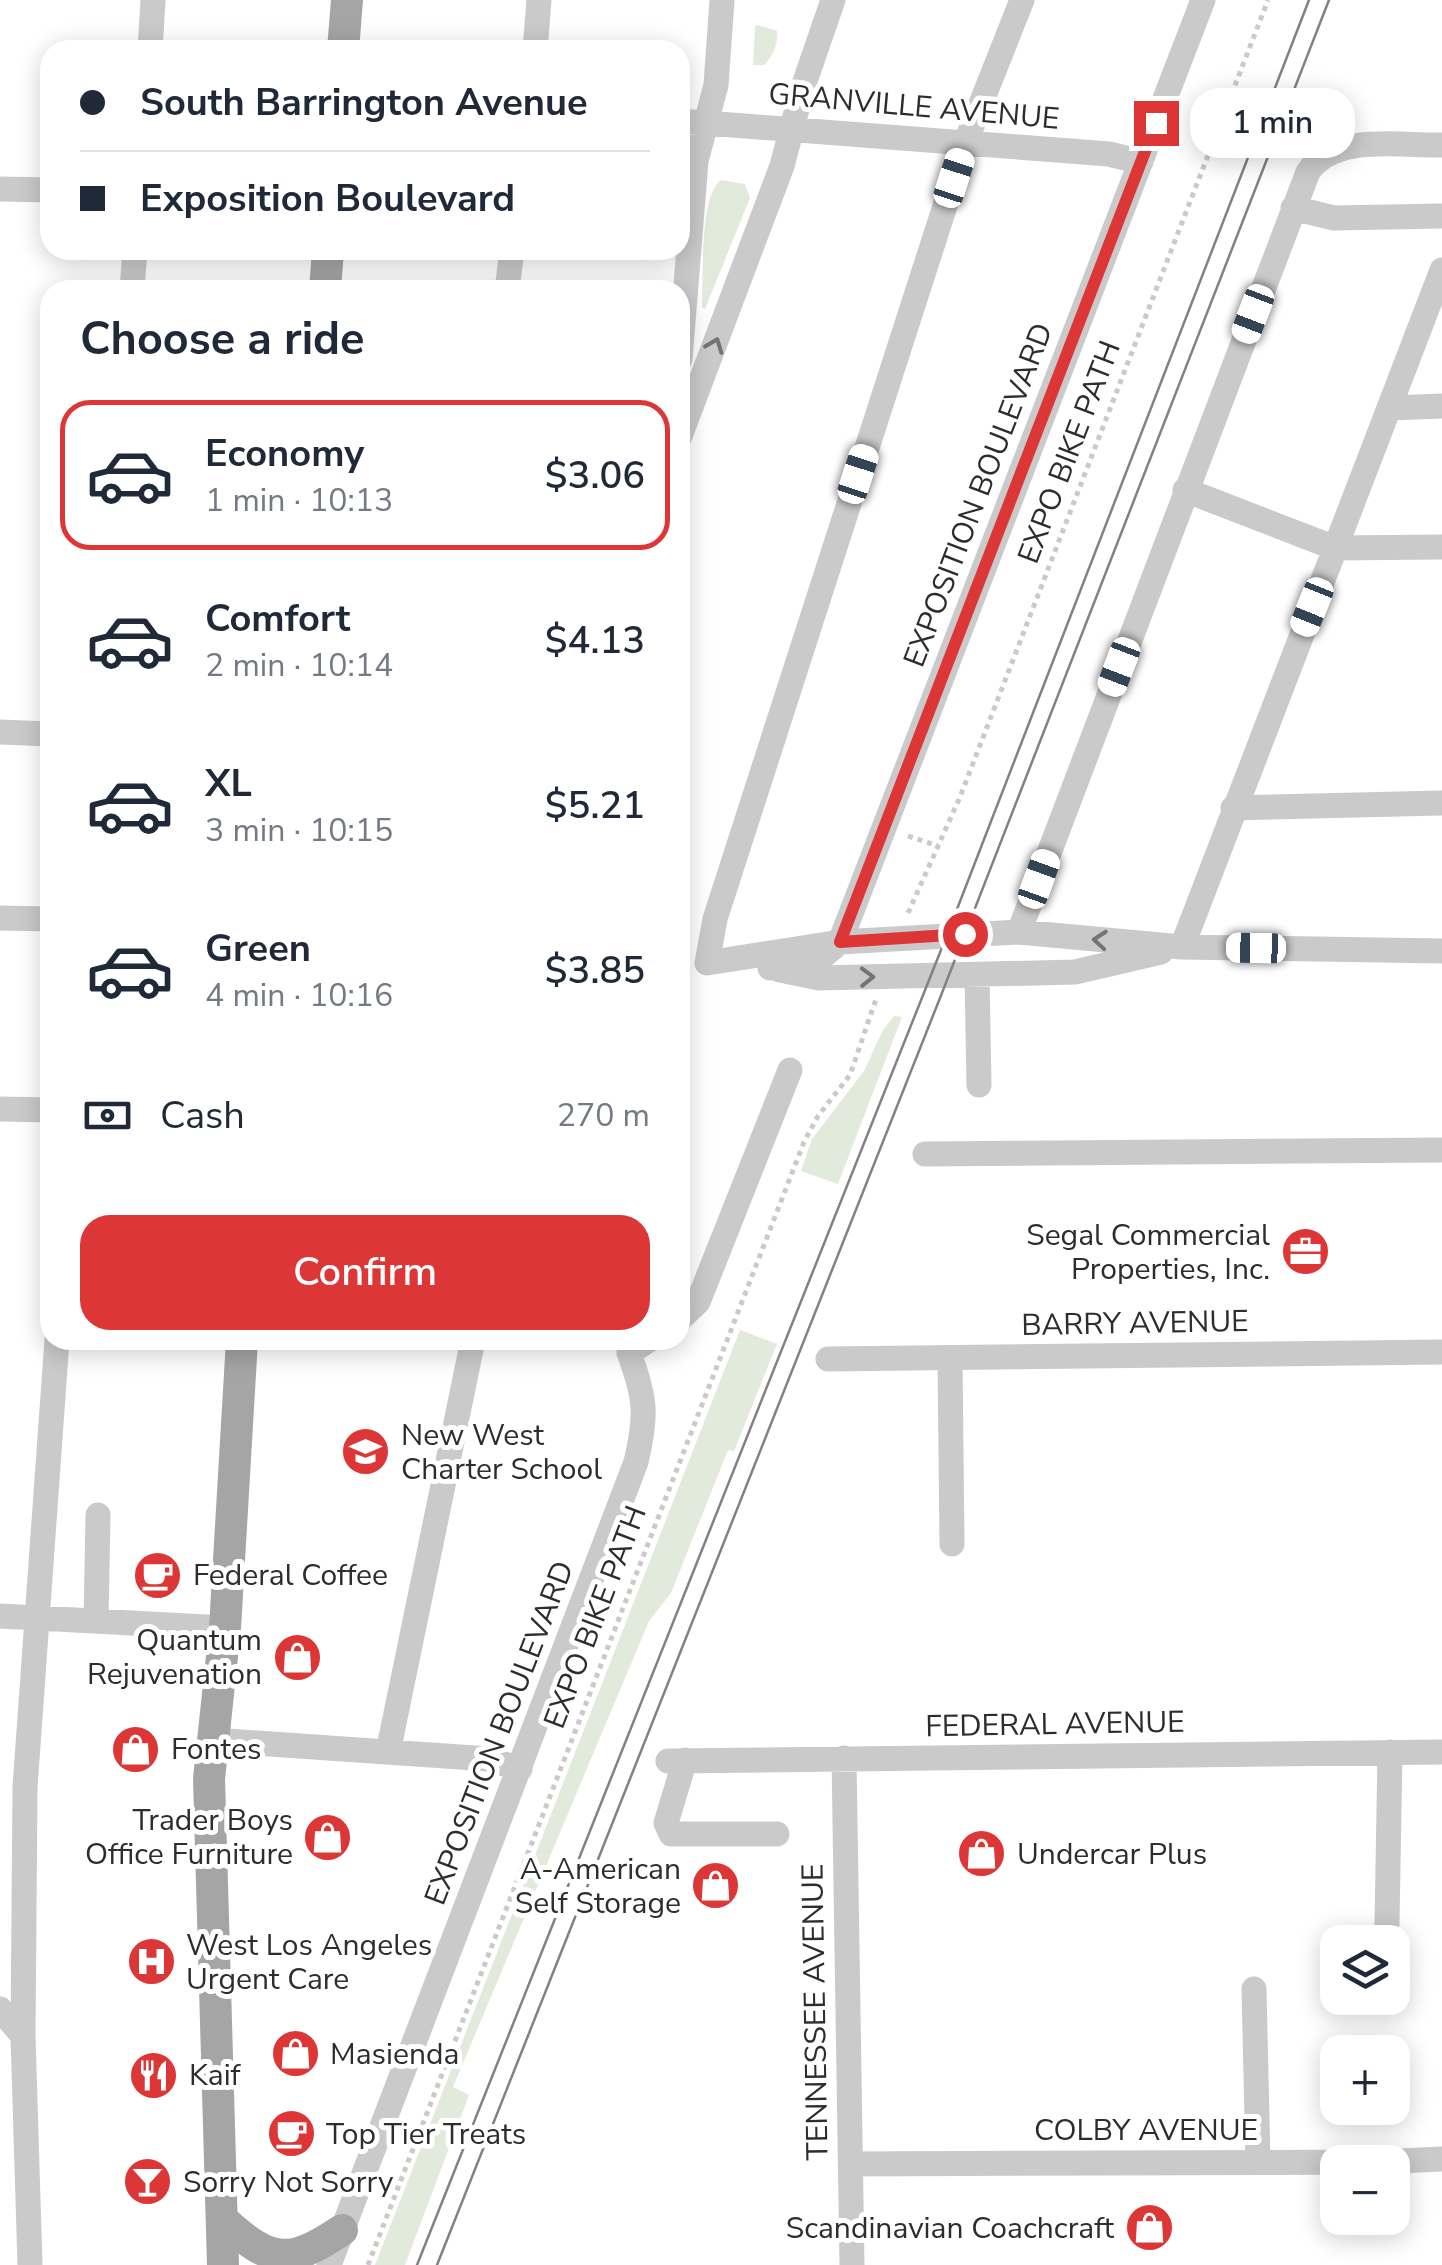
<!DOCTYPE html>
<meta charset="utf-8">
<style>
body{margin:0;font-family:"Nunito Sans",sans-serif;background:#f2f2f3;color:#1f2937;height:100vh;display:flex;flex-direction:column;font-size:38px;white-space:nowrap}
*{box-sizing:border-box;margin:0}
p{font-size:32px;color:#747a83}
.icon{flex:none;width:55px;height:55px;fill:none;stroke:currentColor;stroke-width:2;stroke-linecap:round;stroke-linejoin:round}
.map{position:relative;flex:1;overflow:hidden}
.side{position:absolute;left:40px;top:280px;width:650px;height:1070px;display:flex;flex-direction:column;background:#fff;border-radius:30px;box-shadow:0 5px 25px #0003}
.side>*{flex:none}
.hud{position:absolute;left:40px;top:40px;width:650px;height:220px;border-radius:30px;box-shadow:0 5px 25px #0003;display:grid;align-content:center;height:220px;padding:0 40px;background:#fff}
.fabs{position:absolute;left:1320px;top:1925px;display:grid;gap:20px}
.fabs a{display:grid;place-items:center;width:90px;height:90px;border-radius:20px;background:#fff;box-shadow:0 5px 25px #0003;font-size:50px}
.end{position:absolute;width:45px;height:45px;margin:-22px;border:12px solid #dd3636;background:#fff;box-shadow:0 0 0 5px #fff}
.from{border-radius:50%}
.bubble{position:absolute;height:70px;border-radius:30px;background:#fff;box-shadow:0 5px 25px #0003;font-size:32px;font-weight:600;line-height:70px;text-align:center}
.car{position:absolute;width:30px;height:60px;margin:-30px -15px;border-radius:12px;box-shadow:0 0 8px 2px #0007;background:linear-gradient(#fff 24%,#345 0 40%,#fff 0 76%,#345 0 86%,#fff 0)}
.hud b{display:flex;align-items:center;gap:35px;height:95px;font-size:38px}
.hud b+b{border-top:2px solid #e0e1e3}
.hud i{width:25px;height:25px;background:#1f2937}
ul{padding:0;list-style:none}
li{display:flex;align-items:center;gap:30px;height:150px;margin:0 20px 15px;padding:0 20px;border:5px solid transparent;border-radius:30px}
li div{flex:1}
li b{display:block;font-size:38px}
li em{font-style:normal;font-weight:600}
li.active{border-color:#dd3636}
li>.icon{width:90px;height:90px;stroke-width:1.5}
h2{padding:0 40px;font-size:45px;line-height:120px}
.pay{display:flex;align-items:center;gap:25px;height:110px;padding:0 40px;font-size:38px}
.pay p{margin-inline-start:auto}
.button{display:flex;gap:20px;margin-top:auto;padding:20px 40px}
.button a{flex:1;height:115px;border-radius:30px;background:#dd3636;color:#fff;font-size:40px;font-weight:600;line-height:115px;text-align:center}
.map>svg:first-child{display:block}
.green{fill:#e2eadb}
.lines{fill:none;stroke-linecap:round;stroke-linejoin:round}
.path{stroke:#cacaca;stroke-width:5;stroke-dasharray:5 5;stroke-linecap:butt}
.minor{stroke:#cacaca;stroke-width:25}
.major{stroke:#a5a5a5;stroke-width:32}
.tram{stroke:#828282;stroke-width:2.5}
.oneway{stroke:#747474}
.route{stroke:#dd3636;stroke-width:12}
.labels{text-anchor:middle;stroke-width:10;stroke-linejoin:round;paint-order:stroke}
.street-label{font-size:30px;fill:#2d2d2d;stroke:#fff}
.poi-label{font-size:30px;fill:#2d2d2d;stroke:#fff;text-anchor:start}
</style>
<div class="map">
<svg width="1442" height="2265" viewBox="0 0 1442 2265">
<rect width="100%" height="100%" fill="#fff"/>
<path class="green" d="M758,25L777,31C779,42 772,59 764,65H753L755,26Z
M721,180L745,184L750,198L705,309L702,307C703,281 700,193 721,180Z
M894,1016L902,1017L838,1184L801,1171L812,1139L864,1071L883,1030Z
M740,1330L777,1344L734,1451L728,1450L671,1593L649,1621L453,2087L469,2095L405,2265H375Z"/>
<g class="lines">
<path class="path" d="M908,836L938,846
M908,913L960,797L1268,0
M368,2265L804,1142L818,1116L850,1075L876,999"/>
<path class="minor" d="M150,50L153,0
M535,50L539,0
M680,121L1109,154L1141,162
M0,189L50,190
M1293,208L1334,218L1442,216
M132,290L135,250
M507,290L512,250
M680,359L696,161L716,85L722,0
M1390,408L1442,406
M680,436L782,166L802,90L833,0
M1185,490L1335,548L1442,547
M0,732L50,734
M1233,808L1442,803
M0,918L50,919
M1019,932L1308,172C1334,133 1401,146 1442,145
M1182,947L1442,270
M707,963L715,919L965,144L1022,0
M707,963L840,942L1019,932L1182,947L1442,951
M770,968L823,956L840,942L1203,0
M780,970L819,978L1075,972L1161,952
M977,975L979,1085
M0,1109L50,1110
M925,1154L1442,1150
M680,1319L698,1302L790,1070
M950,1358L952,1544
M828,1359L1442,1352
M0,1616L225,1628
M96,1621L98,1515
M212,1740L489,1759L520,1769
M388,1752L473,1340
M844,1758L852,2265
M685,1760L666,1823L671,1834H777
M668,1761L1442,1752
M1387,1924L1390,1752
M1254,1989L1258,2162
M0,2009L23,2036
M851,2164L1378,2162L1442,2159
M30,2265L23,2036L25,1787L57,1340
M329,2265L636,1462C647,1415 646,1399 629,1353L649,1340"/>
<path class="major" d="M343,50L347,0
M325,290L328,250
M224,2221C271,2264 290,2265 342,2230
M223,2265L209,1779L225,1628L242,1340"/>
<path class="tram" d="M417,2265L947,935L1309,0
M437,2265L940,998L1329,0"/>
</g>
<defs><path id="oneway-chevron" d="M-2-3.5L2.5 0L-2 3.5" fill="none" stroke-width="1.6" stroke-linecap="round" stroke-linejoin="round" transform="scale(2.5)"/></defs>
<g class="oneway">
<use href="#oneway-chevron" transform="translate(715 345) rotate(-69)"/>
<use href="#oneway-chevron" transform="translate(1100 940) rotate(-175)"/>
<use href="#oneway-chevron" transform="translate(867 977) rotate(-1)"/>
</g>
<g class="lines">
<path class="route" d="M965,934L840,942L1156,123"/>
</g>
<defs>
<symbol id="office-disc" viewBox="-11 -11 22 22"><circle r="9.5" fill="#dd3636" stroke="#fff"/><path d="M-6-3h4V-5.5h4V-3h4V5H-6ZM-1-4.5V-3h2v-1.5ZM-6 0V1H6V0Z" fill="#fff"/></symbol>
<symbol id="school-disc" viewBox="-11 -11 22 22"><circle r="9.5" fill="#dd3636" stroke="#fff"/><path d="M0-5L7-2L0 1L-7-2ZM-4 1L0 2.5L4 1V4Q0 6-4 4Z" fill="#fff"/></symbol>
<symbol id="cafe-disc" viewBox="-11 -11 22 22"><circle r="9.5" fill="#dd3636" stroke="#fff"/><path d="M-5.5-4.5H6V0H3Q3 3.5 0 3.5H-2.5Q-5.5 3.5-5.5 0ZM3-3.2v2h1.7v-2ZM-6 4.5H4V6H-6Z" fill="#fff"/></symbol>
<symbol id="shop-disc" viewBox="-11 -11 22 22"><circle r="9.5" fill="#dd3636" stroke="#fff"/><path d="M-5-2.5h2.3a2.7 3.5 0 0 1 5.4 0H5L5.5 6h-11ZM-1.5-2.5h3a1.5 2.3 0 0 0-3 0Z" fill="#fff"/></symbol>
<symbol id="hospital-disc" viewBox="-11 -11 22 22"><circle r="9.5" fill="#dd3636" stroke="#fff"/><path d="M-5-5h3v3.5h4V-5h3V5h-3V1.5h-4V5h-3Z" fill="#fff"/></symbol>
<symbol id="restaurant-disc" viewBox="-11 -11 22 22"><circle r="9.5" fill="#dd3636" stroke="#fff"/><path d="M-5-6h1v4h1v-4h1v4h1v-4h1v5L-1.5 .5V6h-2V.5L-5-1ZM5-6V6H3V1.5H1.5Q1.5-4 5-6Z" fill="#fff"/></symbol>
<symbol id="bar-disc" viewBox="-11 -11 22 22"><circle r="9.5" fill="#dd3636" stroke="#fff"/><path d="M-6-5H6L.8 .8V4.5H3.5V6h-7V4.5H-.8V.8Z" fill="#fff"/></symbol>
</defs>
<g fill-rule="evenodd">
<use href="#office-disc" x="1278" y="1224" width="55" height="55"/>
<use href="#school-disc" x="338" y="1424" width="55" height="55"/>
<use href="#cafe-disc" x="130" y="1548" width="55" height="55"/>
<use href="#shop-disc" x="270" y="1630" width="55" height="55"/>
<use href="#shop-disc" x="108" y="1722" width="55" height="55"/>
<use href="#shop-disc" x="300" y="1810" width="55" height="55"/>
<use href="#shop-disc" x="954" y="1826" width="55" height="55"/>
<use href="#shop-disc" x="688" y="1858" width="55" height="55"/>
<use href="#hospital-disc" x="124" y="1934" width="55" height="55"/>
<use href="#shop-disc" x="268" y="2026" width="55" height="55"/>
<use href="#restaurant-disc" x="126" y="2048" width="55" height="55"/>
<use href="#cafe-disc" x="264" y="2106" width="55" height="55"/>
<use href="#bar-disc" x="120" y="2154" width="55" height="55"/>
<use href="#shop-disc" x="1122" y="2200" width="55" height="55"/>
</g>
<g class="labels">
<g class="street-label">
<text transform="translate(914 106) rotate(5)" y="10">GRANVILLE AVENUE</text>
<text transform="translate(1069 452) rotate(-69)" y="10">EXPO BIKE PATH</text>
<text transform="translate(978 495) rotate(-69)" y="10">EXPOSITION BOULEVARD</text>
<text transform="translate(1135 1323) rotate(-1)" y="10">BARRY AVENUE</text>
<text transform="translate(595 1617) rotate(-69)" y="10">EXPO BIKE PATH</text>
<text transform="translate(1055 1724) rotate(-1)" y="10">FEDERAL AVENUE</text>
<text transform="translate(499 1733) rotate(-69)" y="10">EXPOSITION BOULEVARD</text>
<text transform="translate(815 2012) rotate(-91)" y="10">TENNESSEE AVENUE</text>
<text x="1146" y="2140">COLBY AVENUE</text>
</g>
<g class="poi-label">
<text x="1270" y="1245" text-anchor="end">Segal Commercial<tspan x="1270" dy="34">Properties, Inc.</tspan></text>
<text x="401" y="1445">New West<tspan x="401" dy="34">Charter School</tspan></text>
<text x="193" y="1585">Federal Coffee</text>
<text x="262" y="1650" text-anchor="end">Quantum<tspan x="262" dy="34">Rejuvenation</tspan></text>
<text x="171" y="1759">Fontes</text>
<text x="293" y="1830" text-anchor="end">Trader Boys<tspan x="293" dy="34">Office Furniture</tspan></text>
<text x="1017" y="1864">Undercar Plus</text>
<text x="681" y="1879" text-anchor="end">A-American<tspan x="681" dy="34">Self Storage</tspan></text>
<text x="186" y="1955">West Los Angeles<tspan x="186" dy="34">Urgent Care</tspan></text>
<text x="330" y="2064">Masienda</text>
<text x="189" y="2085">Kaif</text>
<text x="326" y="2144">Top Tier Treats</text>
<text x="183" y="2192">Sorry Not Sorry</text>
<text x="1114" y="2238" text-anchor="end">Scandinavian Coachcraft</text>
</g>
</g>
</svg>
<div class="fabs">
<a><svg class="icon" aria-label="layers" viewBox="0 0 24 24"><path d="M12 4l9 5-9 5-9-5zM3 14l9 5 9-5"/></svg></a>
<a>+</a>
<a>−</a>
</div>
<i class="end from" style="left:965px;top:934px"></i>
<i class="end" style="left:1156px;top:123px"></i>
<div class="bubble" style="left:1190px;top:88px;width:165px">1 min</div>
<i class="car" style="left:954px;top:178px;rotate:18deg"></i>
<i class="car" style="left:1253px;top:314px;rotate:201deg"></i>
<i class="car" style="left:858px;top:474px;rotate:18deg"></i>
<i class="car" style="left:1312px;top:607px;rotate:202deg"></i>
<i class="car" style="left:1119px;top:667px;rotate:201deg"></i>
<i class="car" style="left:1039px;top:879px;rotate:20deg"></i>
<i class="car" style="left:1256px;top:948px;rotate:271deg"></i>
<div class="hud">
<b><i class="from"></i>South Barrington Avenue</b>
<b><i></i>Exposition Boulevard</b>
</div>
<section class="side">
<h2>Choose a ride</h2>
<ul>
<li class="active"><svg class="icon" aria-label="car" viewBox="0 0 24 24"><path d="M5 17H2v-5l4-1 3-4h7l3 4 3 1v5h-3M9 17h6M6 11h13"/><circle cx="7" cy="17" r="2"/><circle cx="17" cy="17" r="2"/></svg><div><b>Economy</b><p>1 min · 10:13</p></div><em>$3.06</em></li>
<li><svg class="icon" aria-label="car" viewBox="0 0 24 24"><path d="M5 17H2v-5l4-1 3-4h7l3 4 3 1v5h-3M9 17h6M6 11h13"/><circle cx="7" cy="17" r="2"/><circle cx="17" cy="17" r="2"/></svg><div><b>Comfort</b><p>2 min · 10:14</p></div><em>$4.13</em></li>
<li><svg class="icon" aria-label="car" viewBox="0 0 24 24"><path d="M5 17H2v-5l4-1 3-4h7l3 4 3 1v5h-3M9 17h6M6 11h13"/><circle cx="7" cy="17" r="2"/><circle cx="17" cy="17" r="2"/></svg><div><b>XL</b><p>3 min · 10:15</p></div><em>$5.21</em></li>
<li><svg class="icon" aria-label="car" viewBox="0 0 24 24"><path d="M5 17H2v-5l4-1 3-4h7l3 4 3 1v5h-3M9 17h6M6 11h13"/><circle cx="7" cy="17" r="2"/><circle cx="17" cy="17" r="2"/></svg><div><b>Green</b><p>4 min · 10:16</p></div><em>$3.85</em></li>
</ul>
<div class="pay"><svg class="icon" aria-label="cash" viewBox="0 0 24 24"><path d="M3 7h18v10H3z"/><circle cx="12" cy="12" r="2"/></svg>Cash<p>270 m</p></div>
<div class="button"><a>Confirm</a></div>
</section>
</div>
